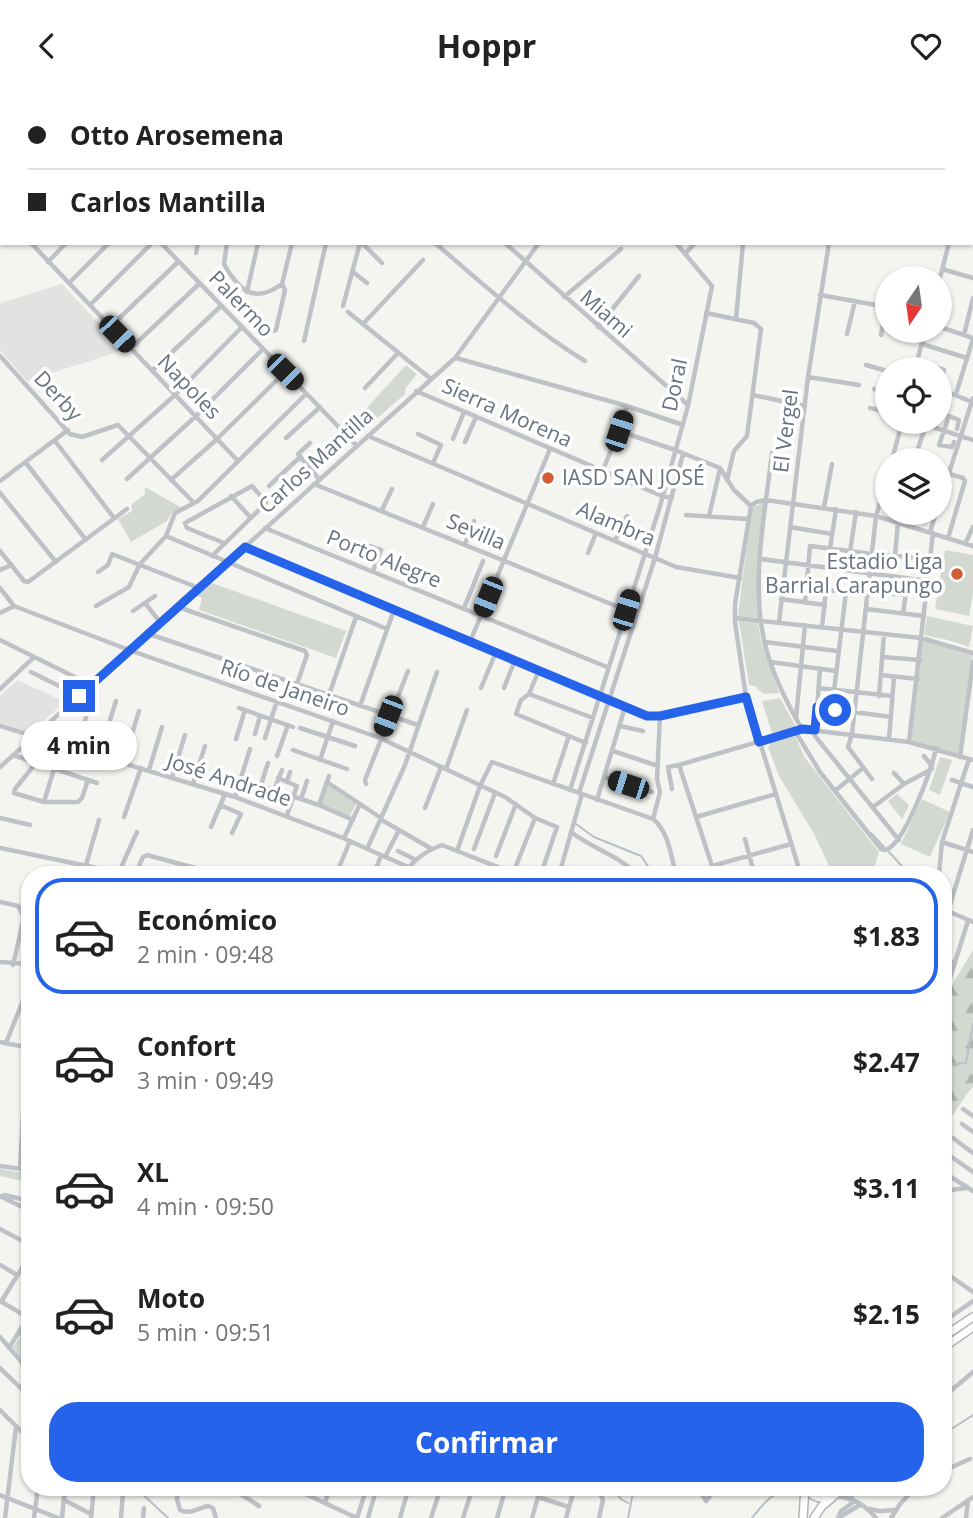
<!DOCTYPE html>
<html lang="es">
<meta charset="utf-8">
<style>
body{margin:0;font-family:"Open Sans",sans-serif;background:#f6f6f6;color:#222;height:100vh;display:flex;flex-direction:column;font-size:26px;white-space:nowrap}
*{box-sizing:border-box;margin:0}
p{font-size:23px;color:#767676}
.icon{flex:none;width:38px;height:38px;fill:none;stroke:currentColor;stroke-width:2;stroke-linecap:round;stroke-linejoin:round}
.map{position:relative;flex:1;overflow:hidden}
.sheet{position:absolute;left:21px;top:775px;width:931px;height:630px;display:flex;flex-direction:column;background:#fff;border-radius:28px;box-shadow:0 2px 5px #0004}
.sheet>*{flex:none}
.banner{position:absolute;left:0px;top:0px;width:973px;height:154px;box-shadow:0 2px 5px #0004;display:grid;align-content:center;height:154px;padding:0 28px;background:#fff}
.needle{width:46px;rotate:193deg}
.fabs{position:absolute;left:875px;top:175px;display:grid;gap:14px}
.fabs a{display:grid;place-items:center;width:77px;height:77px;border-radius:50%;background:#fff;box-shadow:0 2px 5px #0004;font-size:35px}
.end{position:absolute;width:32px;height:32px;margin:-16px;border:9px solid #2563eb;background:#fff;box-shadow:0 0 0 4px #fff}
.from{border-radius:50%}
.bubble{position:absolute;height:49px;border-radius:24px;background:#fff;box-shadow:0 2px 5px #0004;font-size:23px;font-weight:700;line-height:49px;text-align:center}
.car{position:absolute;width:21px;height:42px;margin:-21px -10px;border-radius:9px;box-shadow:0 0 5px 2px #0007;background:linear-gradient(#222 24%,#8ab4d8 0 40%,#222 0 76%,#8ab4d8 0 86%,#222 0)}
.banner b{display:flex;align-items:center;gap:24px;height:66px;font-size:26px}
.banner b+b{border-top:2px solid #e0e0e0}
.banner i{width:18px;height:18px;background:#222}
ul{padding:12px 0 0;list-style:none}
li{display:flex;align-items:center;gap:21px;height:116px;margin:0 14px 10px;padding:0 14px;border:4px solid transparent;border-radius:28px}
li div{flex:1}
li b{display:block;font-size:26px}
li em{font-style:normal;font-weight:700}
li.selected{border-color:#2563eb}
li>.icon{width:63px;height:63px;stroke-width:1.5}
.primary-button{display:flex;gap:14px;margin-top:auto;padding:14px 28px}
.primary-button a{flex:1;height:80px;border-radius:28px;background:#2563eb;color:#fff;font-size:28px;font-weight:700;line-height:80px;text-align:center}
header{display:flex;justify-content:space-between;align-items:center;height:91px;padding:0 28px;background:#fff;font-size:32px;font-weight:700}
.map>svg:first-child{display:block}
.built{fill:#e2e3e1}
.green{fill:#d3d9d1}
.forest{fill:url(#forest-firs)}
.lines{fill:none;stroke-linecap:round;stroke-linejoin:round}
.stream{stroke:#b7c0c5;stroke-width:2}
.major-casing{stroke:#b2b5b9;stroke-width:9}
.highway-casing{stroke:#b1b4b7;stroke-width:10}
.minor{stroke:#bec1c5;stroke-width:4.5}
.major{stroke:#fff;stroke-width:5}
.highway{stroke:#fff;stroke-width:7}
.route{stroke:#2563eb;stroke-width:9}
.poi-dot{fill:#cf5d36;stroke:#fff;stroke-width:2.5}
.labels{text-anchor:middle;stroke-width:7;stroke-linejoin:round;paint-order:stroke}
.street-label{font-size:21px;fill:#67737f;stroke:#fff}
.poi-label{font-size:21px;fill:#67737f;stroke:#fff;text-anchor:start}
</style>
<header><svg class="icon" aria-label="back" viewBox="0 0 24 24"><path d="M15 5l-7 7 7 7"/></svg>Hoppr<svg class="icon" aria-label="heart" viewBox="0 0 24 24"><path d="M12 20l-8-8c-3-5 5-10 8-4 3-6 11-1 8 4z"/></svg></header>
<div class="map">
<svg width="973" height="1427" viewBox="0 0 973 1427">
<defs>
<pattern id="forest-firs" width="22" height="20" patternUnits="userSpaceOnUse" patternTransform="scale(1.75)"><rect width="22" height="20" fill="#d3d9d1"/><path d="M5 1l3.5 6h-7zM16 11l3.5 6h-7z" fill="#afb4af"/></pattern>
</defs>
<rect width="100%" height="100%" fill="#f4f4f1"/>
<path class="built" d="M62,193L124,259L27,290L0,259V212Z
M17,589L65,611L29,642L0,633V605Z"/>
<path class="green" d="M406,274L417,283L405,298V303L366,337L355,325L362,319L364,320Z
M145,396L182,417L172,422L167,430L131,451L118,428L132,420L131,414L145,403Z
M765,411L758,487L759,527L738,525L751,420L755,415Z
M945,459L973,464V502L969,525L935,518Z
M209,491L346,540L336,567L199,519L202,507L195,504Z
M927,525L973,535L969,556L948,549L924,544Z
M739,530L758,531L761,550L779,602L763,603L755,595L749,594Z
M921,547L973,562L960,666L909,651Z
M780,607L796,636L772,642L762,610Z
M795,645L805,667L879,761L872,784H839L831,779L813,741L779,685L768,656L771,652Z
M940,666L952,669L940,704L929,699Z
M327,691L357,711L349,727L319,714Z
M897,703L909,714L902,728L888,710Z
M922,708L950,721L930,766L901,753Z
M0,1078L30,1083V1092L0,1085Z
M21,1245L30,1253V1277L13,1256Z"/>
<path class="forest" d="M973,859V996C963,1006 953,1028 943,1034V909Z"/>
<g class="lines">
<path class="stream" d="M576,733L594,746L641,765L654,784
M871,742L884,756
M889,761L910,784
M943,974L966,972L973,933
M943,1337H953L973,1324
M135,1396L168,1427
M611,1396L621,1408L628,1412
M628,1427L634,1396
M752,1427C764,1412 771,1402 790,1398"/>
<defs>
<path id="major" d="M425,2L430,0
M438,2L442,0
M0,11L2,13
M0,143L2,142
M0,148H2"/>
<path id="highway" d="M943,1246L973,1226
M943,1257L973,1236
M805,1396C816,1412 832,1411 843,1396
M803,1427L805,1397
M814,1427L822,1415L832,1407"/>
</defs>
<use href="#major" class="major-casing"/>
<use href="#highway" class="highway-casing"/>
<path class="minor" d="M40,0L41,2
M132,0L133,2
M230,0L232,2
M265,0L266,2
M420,0L422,2
M544,0L545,2
M738,1L743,2
M140,2L142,0
M218,2L221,0
M646,2L647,0
M778,2V0
M814,2L815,0
M867,2L868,0
M890,2L891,0
M971,63H973
M971,74L973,68
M971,105L973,106
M0,108L2,111
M31,152L238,370
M161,152L357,355
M227,152L224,173C239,200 255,213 282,193
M362,152L382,172
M435,152C483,193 531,237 585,270
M505,152L688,314
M196,162L198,152
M685,163L695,152
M48,171L66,152
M942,178L973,187
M353,181L367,192
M940,187L949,152
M69,192L109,152
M247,201L258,152
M820,204L887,216
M564,206L621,158
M90,214L152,152
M343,215L360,152
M348,221L431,288
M706,222L754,232L761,238L747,345L734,360L727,389
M261,228L272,240L276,239L285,199L282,193L292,152
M736,228L743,152
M363,233L423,169
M110,236L178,171
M598,236L639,185
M940,236L973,247
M847,243L855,210
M881,244L886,216
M964,244L973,207
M304,250L326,152
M922,253L967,267
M131,257L199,193
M0,265L70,343L82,346L118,334L194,412
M456,267L627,315L683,334
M917,271L944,279L940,293
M866,274L887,280
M915,278L925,240
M152,280L221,215
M808,286L859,294
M365,297L398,262
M874,298L887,301
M940,298L972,311
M416,300L662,405L672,407
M956,303L973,248
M753,304L805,315
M627,315L619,340L675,359L720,377L734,399L751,415
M870,317L887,321
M917,331L973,349
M418,343L441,354L433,372
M368,345L676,476L740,487
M286,347L320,316
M453,348L464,321
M55,350L114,427
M465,351L476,326
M954,351L952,356L939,354L949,325L959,329L957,338
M310,352L298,363L319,388
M772,362C765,422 751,489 764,549C771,580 786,611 802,638
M102,369L175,304L242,236
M892,369L902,331
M914,369L927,331
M26,372L86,449
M940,380L963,387L965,390L948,447
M602,381L612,357
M127,388L196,325L263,258
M171,389L217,348L285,281
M0,390L68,339
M314,393L626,519
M269,395L300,366
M0,402L56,471
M231,405L251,427
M279,406L341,351
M940,410L973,307
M824,416L832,373
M382,419L392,398
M686,424L748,428
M709,425L720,378
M913,435L917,422
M423,436L433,413
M790,436L832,443
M265,437L607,576
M930,441L936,422
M166,445L387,538
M615,450L627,425
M360,452L381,459L373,480
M465,453L474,430
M965,453L973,436
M245,456L647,625H660L746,606
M830,458L836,418
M0,460L24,490L28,491L127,418
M850,461L856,421
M588,462L596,442
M212,465L265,413L266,411L252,395L185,432L187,437L224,452
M895,465L898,431
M761,468L928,490
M0,479L12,474
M98,481L108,474L112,463L199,497
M891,485L888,502L905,504
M805,496L868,504
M0,497L14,515L129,559L380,647L505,706L535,727L557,736L544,774
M781,508L825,514
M145,512L160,531
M805,512L810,455L872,463L931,468
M96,515L129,496L140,473L166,445L175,422L198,410L306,303
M178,516L305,560L307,564L297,593
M464,517L483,470
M866,518L924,525
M133,520L155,505
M0,522L14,515
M903,522L908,488
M735,527L921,547L973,562
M779,531L808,286L829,152
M822,536L826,499
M149,543L418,634
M0,549L91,594
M470,551L550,358
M765,551L837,560
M883,566L920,569
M771,571L836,580
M820,578L815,645L899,749
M539,579L529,603L521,609L516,623L586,652
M31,581L79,605
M881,584L918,588
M481,597L496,561
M504,597L515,569
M818,597L892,605
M0,598L33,567
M834,600L846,501
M529,603L593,627
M329,604L356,526
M879,605L884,543
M360,615L394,519
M817,616L891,626
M239,617L293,636
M796,627L805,534
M0,635L235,706L343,747L408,776
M620,635L643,640
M300,637L355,655
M795,640L820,681L881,758L886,759C905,752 932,678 936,657
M82,641L91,608L84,600
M255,643L260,625
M265,647L277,610
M236,648L245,619
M889,648L894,586
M909,651L933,442
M293,659L347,678
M613,660L658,675
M13,664L97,692
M99,664L116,610
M277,665L288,634
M924,665L932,675
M960,666L973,571
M320,669L333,630
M123,672L139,620
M35,673L15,698L14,702L44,711H78L82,707L88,689
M679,674L715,784
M0,676L455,267L539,152
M446,678L467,619
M149,679L162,636
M894,682L904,693
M604,686L652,701
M172,687L185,644
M278,687L297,695L287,724
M241,688L319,714L353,729
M872,688L848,656L852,643L876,425L887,387
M952,689L973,696
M287,691L290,681
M327,691L381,727
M193,693L205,655
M366,693L365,689L408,580
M553,693L569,645
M261,694L268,672
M672,698L668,676L679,674L802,638L909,651L973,669
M274,699L282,679
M570,699L660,415L688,315L712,195L676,152
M836,699L863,677
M579,702L655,467L683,363
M235,706L250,658
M301,708L307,690
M597,709L625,616
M44,711L54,678
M220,714L241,723L232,742
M319,714L329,685
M873,716L904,693L932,678
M425,717L441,676
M124,726L141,677
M696,726L776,703
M0,727L30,734
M380,728L432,758
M653,728L660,701L657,688L660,625
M211,736L225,703
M571,741C591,757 622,766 637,784
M344,747L360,713
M745,748L753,778
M942,751L973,761
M0,757L131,784
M367,758L405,674L437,581
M474,758L495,702
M398,760L416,769
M457,760L480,695L492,671L653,728C669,741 671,765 676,784
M496,765L516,713
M385,766L398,741
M86,774L99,729
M516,775L535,727
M712,775L791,753
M119,781L137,741
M135,784L143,766L147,764L221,784
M336,784L350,750
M373,784L381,765
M405,784C410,770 428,759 442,754L518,784
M559,784L582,703
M793,784L800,782
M801,784L746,606L735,531V513L751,415L756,411L766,409L876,425L973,455
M823,784L822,781L836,784
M939,784L942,751L969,668
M0,811L18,815L24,826L30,828
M943,818L973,831
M948,820L973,739
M943,868L955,872
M0,871L30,873
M13,874L24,826
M943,909L968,830
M0,951L30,957
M6,952L30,892
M963,1018L973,1025
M962,1033L973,1041
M953,1047L973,1062
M943,1060L973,1081
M0,1075L30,1079
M20,1078L27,956
M943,1081L973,1100
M943,1100L967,1097
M4,1104L30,1110
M0,1105L30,1120
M0,1138L30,1154
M0,1174L17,1184
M943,1180L973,1201
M0,1210L29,1227
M1,1211L30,1164
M943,1231L973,1210
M19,1241L30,1251
M0,1246L21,1270L30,1288
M9,1257L30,1223
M0,1277L30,1306
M947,1303L973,1281
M0,1319L30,1349
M943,1380L970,1368
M116,1396L123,1401L121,1427
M178,1396L177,1408L180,1419C190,1424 198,1417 208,1415L213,1417L216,1427
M230,1396L259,1415
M300,1396L299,1400L357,1427
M527,1396L540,1401
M597,1396L603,1409L599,1427
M697,1396L706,1410L717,1396
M847,1396L852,1408
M0,1404L58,1427
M836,1405C852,1407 866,1414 876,1427
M64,1409L91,1423
M325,1412L330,1396
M869,1418L880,1420L895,1419
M5,1427L16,1336
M34,1427L38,1396
M62,1427L65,1396
M91,1427L94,1396
M143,1427L144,1417
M357,1427L367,1396
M368,1427L377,1396
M400,1427L409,1396
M431,1427L441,1396
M463,1427L473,1396
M497,1427L506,1396
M532,1427L538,1406L569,1416
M566,1427L575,1396
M838,1427L860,1414
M838,1427L841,1420L855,1410
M891,1427L900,1413L916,1396
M942,1427L973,1406
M966,1427L968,1409"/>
<use href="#major" class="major"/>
<use href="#highway" class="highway"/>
</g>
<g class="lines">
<path class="route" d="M79,605L245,456L647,625H660L746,606L759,651L802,638L815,639L817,616L835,619"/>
</g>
<g class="poi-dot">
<circle cx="548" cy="387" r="7"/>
<circle cx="957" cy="483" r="7"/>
</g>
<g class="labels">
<g class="street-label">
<text transform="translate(241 213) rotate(46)" y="7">Palermo</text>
<text transform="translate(606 223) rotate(41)" y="7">Miami</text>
<text transform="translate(675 294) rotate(-78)" y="7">Doral</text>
<text transform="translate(189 296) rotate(46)" y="7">Napoles</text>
<text transform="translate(58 305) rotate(47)" y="7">Derby</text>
<text transform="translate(507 322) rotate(24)" y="7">Sierra Morena</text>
<text transform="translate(786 340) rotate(-83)" y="7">El Vergel</text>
<text transform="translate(316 370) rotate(-42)" y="7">Carlos Mantilla</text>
<text transform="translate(616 433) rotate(23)" y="7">Alambra</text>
<text transform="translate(476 441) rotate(23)" y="7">Sevilla</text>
<text transform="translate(384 468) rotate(22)" y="7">Porto Alegre</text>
<text transform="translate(285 597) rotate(19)" y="7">Río de Janeiro</text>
<text transform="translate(229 689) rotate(18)" y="7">José Andrade</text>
</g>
<g class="poi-label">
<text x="562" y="394">IASD SAN JOSÉ</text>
<text x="943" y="478" text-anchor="end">Estadio Liga<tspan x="943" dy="24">Barrial Carapungo</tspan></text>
</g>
</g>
</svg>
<div class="fabs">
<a><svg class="needle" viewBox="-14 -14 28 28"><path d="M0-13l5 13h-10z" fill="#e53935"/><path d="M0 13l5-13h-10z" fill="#767676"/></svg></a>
<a><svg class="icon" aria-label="locate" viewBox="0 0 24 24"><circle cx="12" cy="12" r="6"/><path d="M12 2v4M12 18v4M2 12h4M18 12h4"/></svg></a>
<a><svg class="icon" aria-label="layers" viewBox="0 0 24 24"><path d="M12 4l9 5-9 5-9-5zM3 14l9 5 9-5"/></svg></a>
</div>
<i class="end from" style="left:835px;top:619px"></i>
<i class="end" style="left:79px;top:605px"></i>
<div class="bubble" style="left:21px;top:630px;width:116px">4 min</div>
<i class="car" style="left:117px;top:243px;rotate:136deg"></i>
<i class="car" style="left:285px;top:281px;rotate:135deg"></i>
<i class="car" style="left:619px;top:340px;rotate:18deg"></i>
<i class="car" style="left:488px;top:506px;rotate:202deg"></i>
<i class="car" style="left:626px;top:519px;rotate:17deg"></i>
<i class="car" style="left:388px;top:625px;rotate:201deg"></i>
<i class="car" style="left:628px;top:694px;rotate:288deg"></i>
<div class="banner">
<b><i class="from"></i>Otto Arosemena</b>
<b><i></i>Carlos Mantilla</b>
</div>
<section class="sheet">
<ul>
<li class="selected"><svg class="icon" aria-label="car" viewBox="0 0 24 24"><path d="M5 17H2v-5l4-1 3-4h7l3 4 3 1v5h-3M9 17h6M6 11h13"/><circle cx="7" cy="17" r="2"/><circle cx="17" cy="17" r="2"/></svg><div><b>Económico</b><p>2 min · 09:48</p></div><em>$1.83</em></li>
<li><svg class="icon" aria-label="car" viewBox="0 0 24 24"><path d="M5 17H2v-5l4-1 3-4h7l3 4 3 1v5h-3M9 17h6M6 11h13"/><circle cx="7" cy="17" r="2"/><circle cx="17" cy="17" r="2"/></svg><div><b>Confort</b><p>3 min · 09:49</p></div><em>$2.47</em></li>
<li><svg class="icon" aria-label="car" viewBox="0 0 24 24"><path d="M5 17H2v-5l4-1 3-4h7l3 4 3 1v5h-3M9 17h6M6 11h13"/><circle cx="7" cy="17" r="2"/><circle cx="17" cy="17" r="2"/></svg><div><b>XL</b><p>4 min · 09:50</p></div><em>$3.11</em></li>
<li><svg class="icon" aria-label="car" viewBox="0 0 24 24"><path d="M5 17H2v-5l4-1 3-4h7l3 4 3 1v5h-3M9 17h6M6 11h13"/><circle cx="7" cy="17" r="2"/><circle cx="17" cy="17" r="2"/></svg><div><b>Moto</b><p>5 min · 09:51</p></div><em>$2.15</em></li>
</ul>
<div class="primary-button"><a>Confirmar</a></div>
</section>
</div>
